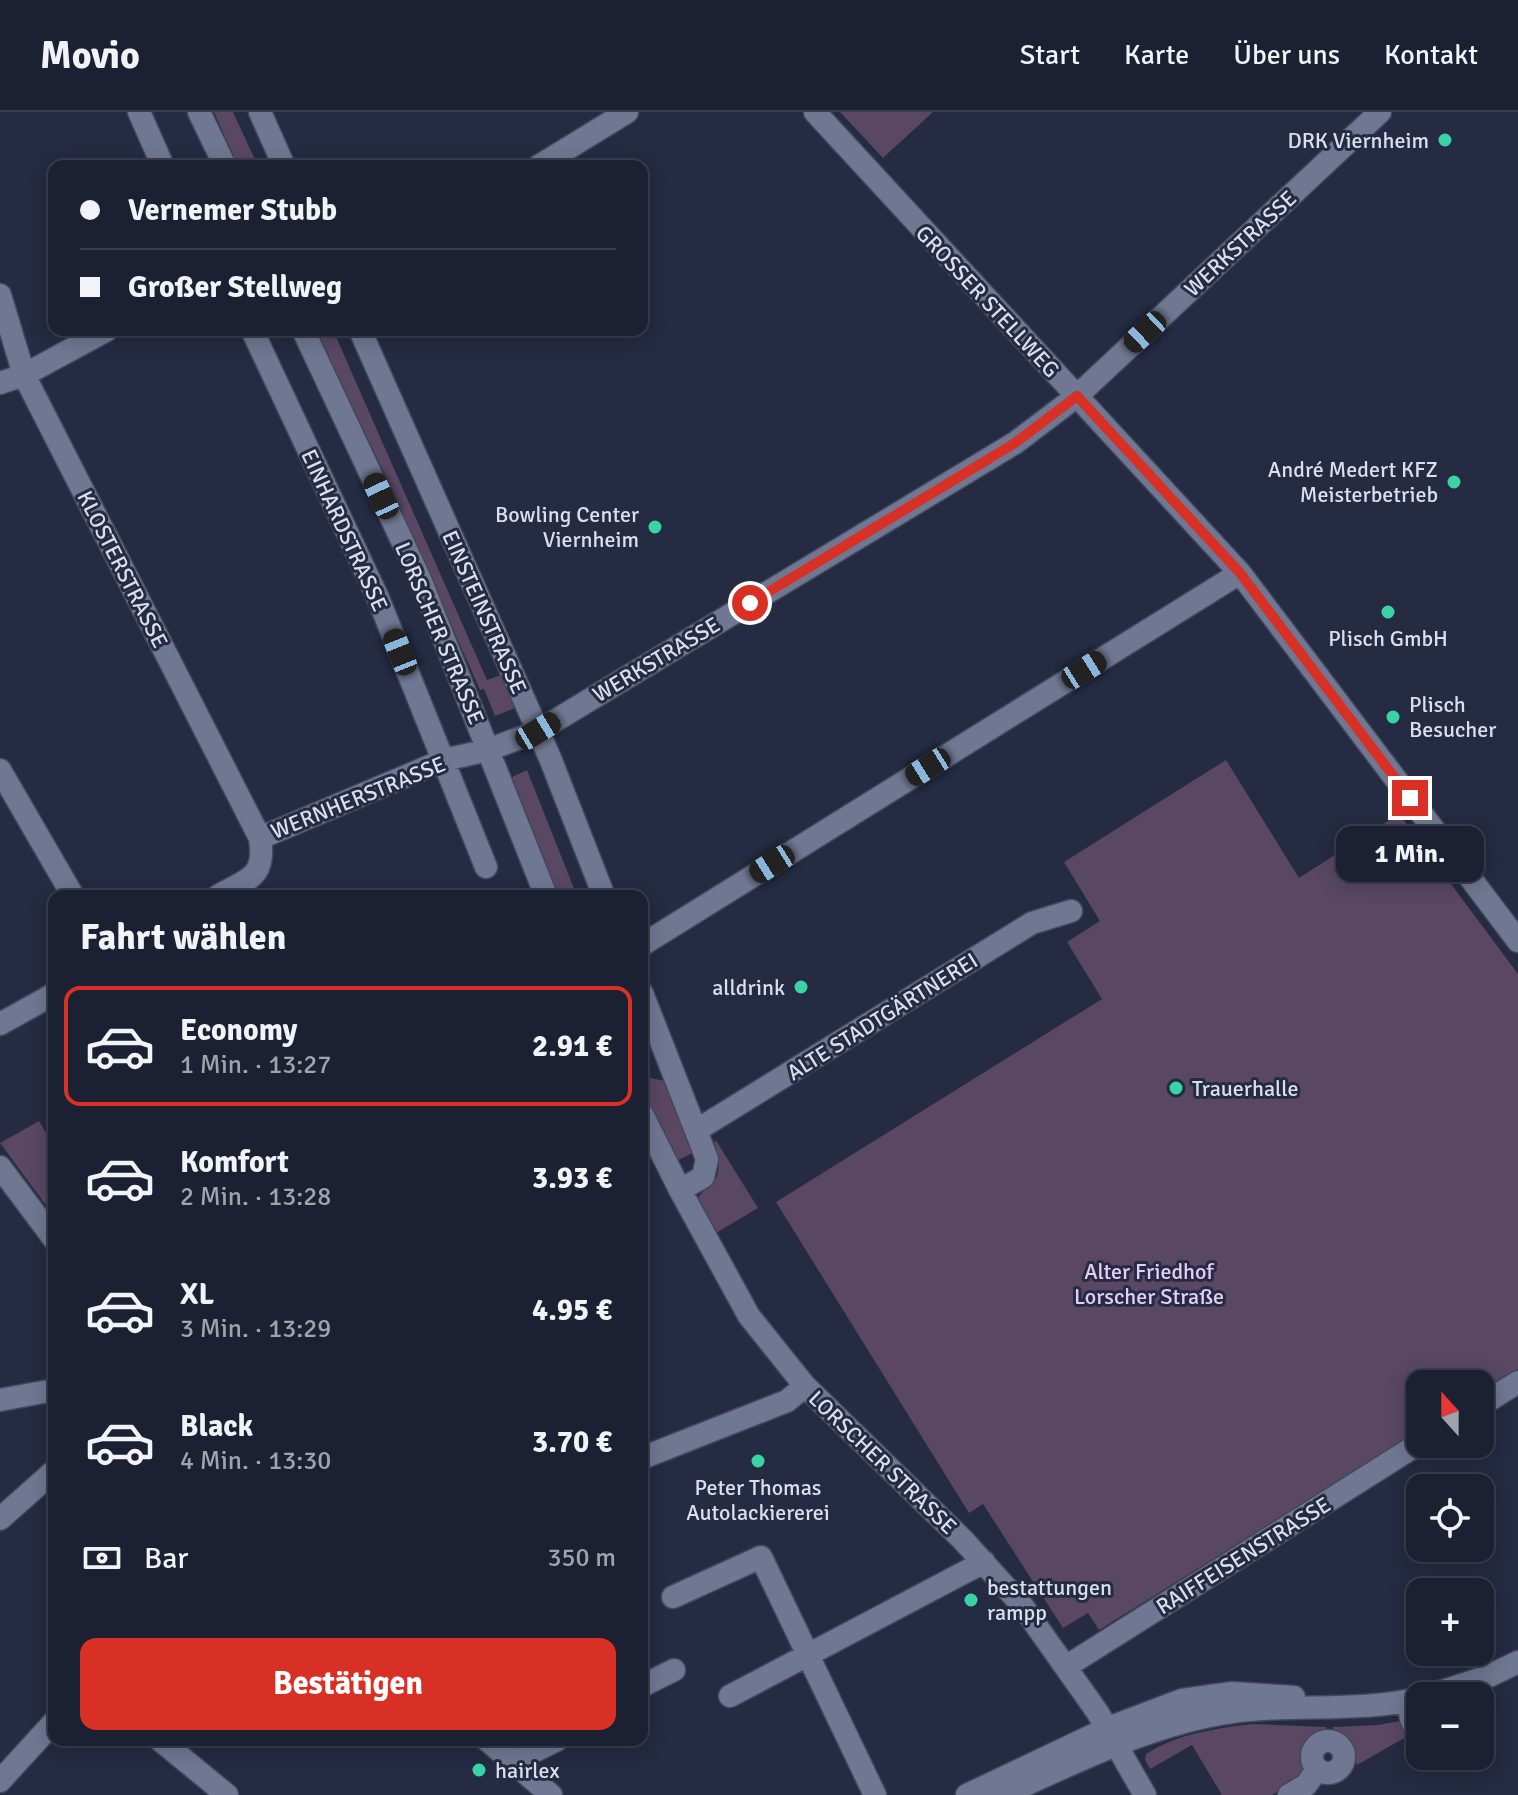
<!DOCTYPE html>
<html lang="de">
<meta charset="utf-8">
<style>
body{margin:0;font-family:Signika,sans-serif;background:#282d3e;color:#f1f3f6;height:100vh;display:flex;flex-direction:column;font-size:30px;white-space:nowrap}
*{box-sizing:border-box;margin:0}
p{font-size:26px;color:#a0a3ac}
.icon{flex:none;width:44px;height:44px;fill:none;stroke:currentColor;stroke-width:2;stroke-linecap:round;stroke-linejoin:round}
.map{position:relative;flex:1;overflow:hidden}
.drawer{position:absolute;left:48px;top:778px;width:600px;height:856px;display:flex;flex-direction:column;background:#1b2032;border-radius:16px;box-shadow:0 4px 20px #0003,0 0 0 2px #393e4d}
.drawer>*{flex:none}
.banner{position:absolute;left:48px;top:48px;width:600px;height:176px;border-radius:16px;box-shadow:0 4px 20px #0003,0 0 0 2px #393e4d;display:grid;align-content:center;height:176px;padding:0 32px;background:#1b2032}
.needle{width:52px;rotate:339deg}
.tools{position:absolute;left:1406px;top:1258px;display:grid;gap:16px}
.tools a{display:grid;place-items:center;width:88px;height:88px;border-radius:16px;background:#1b2032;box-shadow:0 4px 20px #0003,0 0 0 2px #393e4d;font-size:40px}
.end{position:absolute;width:36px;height:36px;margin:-18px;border:10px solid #d93025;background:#fff;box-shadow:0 0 0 4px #fff}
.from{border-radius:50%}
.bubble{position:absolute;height:56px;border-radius:16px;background:#1b2032;box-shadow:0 4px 20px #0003,0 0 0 2px #393e4d;font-size:26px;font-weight:800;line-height:56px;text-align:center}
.car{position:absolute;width:24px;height:48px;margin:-24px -12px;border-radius:10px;box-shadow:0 0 6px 2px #0007;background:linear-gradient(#222 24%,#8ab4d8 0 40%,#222 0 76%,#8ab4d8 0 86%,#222 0)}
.banner b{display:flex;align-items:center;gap:28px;height:76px;font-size:30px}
.banner b+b{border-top:2px solid #393e4d}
.banner i{width:20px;height:20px;background:#f1f3f6}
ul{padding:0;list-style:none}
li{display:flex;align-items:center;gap:24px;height:120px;margin:0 16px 12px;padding:0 16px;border:4px solid transparent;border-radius:16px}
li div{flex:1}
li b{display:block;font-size:30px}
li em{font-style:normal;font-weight:800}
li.selected{border-color:#d93025}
li>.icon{width:72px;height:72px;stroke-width:1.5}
h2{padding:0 32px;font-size:36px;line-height:96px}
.pay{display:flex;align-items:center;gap:20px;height:88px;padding:0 32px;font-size:30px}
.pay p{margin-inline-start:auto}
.button{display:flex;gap:16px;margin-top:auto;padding:16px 32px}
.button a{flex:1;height:92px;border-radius:16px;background:#d93025;color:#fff;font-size:32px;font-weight:800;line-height:92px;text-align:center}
header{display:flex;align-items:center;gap:48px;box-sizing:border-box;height:112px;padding:0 40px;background:#1b2032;border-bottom:2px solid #393e4d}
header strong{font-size:38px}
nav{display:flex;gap:44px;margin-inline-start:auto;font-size:28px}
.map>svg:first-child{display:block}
.green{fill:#594764}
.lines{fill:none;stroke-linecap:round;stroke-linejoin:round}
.minor-casing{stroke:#43485b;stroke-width:25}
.minor{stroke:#6f7792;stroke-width:22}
.route{stroke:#d93025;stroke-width:10}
.poi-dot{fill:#3ad4a4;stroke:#242b42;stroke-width:3}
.labels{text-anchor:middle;stroke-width:6;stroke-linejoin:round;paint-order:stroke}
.poi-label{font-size:22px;fill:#dadfee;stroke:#242b42;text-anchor:end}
.street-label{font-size:22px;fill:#dadfee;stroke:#242b42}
.park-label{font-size:22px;fill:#e8ccf8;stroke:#242b42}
</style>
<header>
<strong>Movio</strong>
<nav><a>Start</a><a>Karte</a><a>Über uns</a><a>Kontakt</a></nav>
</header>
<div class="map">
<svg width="1518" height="1683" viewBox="0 0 1518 1683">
<rect width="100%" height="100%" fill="#242b42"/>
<path class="green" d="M214,0H233L258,54H238Z
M840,0H933L883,46Z
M316,218H333L487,568L501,563L515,596L495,604L484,577L480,578L387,367Z
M1226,648L1299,766L1399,702L1518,862V1257L1480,1281V1272H1420V1318L1099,1518L1088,1501L1063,1516L983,1392L969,1401L776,1090L1102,887L1067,830L1100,809L1064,750Z
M527,658L577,784H558L512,665Z
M642,950L646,965L665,969L693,1041L678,1048L642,979Z
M39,1009L54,1035V1104L0,1031Z
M714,1029L717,1030L758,1096L716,1121L698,1087C701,1080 706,1078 711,1073C723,1061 718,1044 714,1029Z
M1406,1608L1413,1621L1357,1653L1348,1630L1333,1621V1615L1378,1613Z
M1253,1612L1326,1615V1621C1301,1632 1305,1642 1302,1666L1272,1683H1222L1192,1633L1150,1657L1145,1648L1146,1642C1176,1622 1217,1616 1253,1612Z"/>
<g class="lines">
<defs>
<path id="minor" d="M139,0L163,54
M199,0L225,54
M260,0L284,54
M815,0L1240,461L1518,829
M539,54L627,0
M0,183L24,263L260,726
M252,218L378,486L486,755
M303,218L420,467L546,784
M360,218L550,646L604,784
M0,271L24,263L107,218
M0,658L73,784
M218,784C249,766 266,766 260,726L444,648L488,638L538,619L1015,331L1077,284L1380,0
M642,833L1240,461
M642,881L707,1047L703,1065L680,1078
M0,912L54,882
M642,1002L680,1078L749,1204L805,1274L963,1428L1021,1492L1098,1601L1145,1683
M697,1018L1032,811L1071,799
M0,1055L54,1127
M0,1288L54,1278
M1480,1294L1518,1270
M642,1346L787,1289L805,1274
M0,1407L54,1359
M673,1485L761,1445L875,1683
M1067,1554L1420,1331
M642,1574L674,1558
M730,1584L984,1450
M1428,1584L1489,1564L1518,1550
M1408,1589L1411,1607L1418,1623
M160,1628L227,1683
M487,1628L551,1683
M1312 1645a16 16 0 1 1 32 0a16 16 0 1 1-32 0Z
M512,1650L557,1628
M0,1669L54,1610
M967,1683L1108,1616L1182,1588L1232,1581L1294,1585
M1003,1683C1074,1651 1153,1611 1232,1600C1294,1591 1358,1601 1420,1586
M1289,1683L1306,1673L1317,1658"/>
</defs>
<use href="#minor" class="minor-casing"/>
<use href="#minor" class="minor"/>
</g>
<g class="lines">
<path class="route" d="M750,491L1015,331L1077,284L1240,461L1410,686"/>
</g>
<g class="poi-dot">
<circle cx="1445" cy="28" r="8"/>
<circle cx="1454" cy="370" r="8"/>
<circle cx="655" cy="415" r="8"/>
<circle cx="1388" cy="500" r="8"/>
<circle cx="1393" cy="605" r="8"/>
<circle cx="801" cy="875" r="8"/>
<circle cx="1176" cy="976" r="8"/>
<circle cx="758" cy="1349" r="8"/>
<circle cx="971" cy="1488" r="8"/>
<circle cx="479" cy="1658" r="8"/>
</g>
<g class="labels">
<g class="poi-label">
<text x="1429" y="36">DRK Viernheim</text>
<text x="1438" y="365">André Medert KFZ<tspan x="1438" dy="25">Meisterbetrieb</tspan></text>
<text x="639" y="410">Bowling Center<tspan x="639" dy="25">Viernheim</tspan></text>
<text x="1388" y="534" text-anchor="middle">Plisch GmbH</text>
<text x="1409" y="600" text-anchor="start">Plisch<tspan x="1409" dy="25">Besucher</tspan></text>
<text x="785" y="883">alldrink</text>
<text x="1192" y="984" text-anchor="start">Trauerhalle</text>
<text x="758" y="1383" text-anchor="middle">Peter Thomas<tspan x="758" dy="25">Autolackiererei</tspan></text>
<text x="987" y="1483" text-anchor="start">bestattungen<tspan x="987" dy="25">rampp</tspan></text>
<text x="495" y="1666" text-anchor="start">hairlex</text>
</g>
<g class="street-label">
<text transform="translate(1240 131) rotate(-43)" y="8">WERKSTRASSE</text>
<text transform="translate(988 189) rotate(47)" y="8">GROSSER STELLWEG</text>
<text transform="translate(345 418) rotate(65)" y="8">EINHARDSTRASSE</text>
<text transform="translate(123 457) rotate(63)" y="8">KLOSTERSTRASSE</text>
<text transform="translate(485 500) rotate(66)" y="8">EINSTEINSTRASSE</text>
<text transform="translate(440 521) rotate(67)" y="8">LORSCHER STRASSE</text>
<text transform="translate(656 547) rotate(-31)" y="8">WERKSTRASSE</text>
<text transform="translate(358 685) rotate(-22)" y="8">WERNHERSTRASSE</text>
<text transform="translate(882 904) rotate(-32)" y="8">ALTE STADTGÄRTNEREI</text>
<text transform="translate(883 1350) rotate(44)" y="8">LORSCHER STRASSE</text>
<text transform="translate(1243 1443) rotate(-32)" y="8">RAIFFEISENSTRASSE</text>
</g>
<g class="park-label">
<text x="1149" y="1167">Alter Friedhof<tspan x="1149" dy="25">Lorscher Straße</tspan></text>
</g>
</g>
</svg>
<div class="tools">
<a><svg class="needle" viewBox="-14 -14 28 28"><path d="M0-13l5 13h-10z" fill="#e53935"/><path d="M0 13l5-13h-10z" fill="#a0a3ac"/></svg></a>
<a><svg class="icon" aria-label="locate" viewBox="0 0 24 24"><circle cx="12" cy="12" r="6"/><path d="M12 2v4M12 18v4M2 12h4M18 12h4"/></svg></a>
<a>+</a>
<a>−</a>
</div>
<i class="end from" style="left:750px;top:491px"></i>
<i class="end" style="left:1410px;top:686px"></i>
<div class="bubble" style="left:1336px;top:714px;width:148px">1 Min.</div>
<i class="car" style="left:1145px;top:220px;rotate:227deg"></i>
<i class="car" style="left:381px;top:384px;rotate:335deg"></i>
<i class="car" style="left:400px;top:540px;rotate:338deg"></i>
<i class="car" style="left:1084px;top:558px;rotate:58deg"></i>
<i class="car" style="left:538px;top:619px;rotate:59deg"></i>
<i class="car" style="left:928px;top:655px;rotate:238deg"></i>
<i class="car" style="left:772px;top:752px;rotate:238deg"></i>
<div class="banner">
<b><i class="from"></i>Vernemer Stubb</b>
<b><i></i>Großer Stellweg</b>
</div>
<section class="drawer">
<h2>Fahrt wählen</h2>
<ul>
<li class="selected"><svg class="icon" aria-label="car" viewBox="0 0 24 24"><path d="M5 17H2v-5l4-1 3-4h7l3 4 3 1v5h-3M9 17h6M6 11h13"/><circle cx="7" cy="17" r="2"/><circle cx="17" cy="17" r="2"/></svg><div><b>Economy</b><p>1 Min. · 13:27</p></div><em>2.91 €</em></li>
<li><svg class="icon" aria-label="car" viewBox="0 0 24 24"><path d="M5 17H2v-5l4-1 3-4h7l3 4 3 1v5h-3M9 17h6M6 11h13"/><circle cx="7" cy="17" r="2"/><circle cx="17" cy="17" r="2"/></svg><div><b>Komfort</b><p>2 Min. · 13:28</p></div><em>3.93 €</em></li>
<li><svg class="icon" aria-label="car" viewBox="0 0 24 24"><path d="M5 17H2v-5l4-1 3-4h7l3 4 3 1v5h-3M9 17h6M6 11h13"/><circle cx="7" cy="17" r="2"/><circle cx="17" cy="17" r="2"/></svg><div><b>XL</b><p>3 Min. · 13:29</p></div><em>4.95 €</em></li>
<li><svg class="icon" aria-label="car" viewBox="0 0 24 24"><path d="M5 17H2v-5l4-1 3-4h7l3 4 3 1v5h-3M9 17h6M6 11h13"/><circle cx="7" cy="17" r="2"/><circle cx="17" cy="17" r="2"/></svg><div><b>Black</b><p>4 Min. · 13:30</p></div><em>3.70 €</em></li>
</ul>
<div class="pay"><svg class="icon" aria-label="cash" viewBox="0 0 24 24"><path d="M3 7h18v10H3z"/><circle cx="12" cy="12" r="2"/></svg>Bar<p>350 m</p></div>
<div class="button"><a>Bestätigen</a></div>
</section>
</div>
